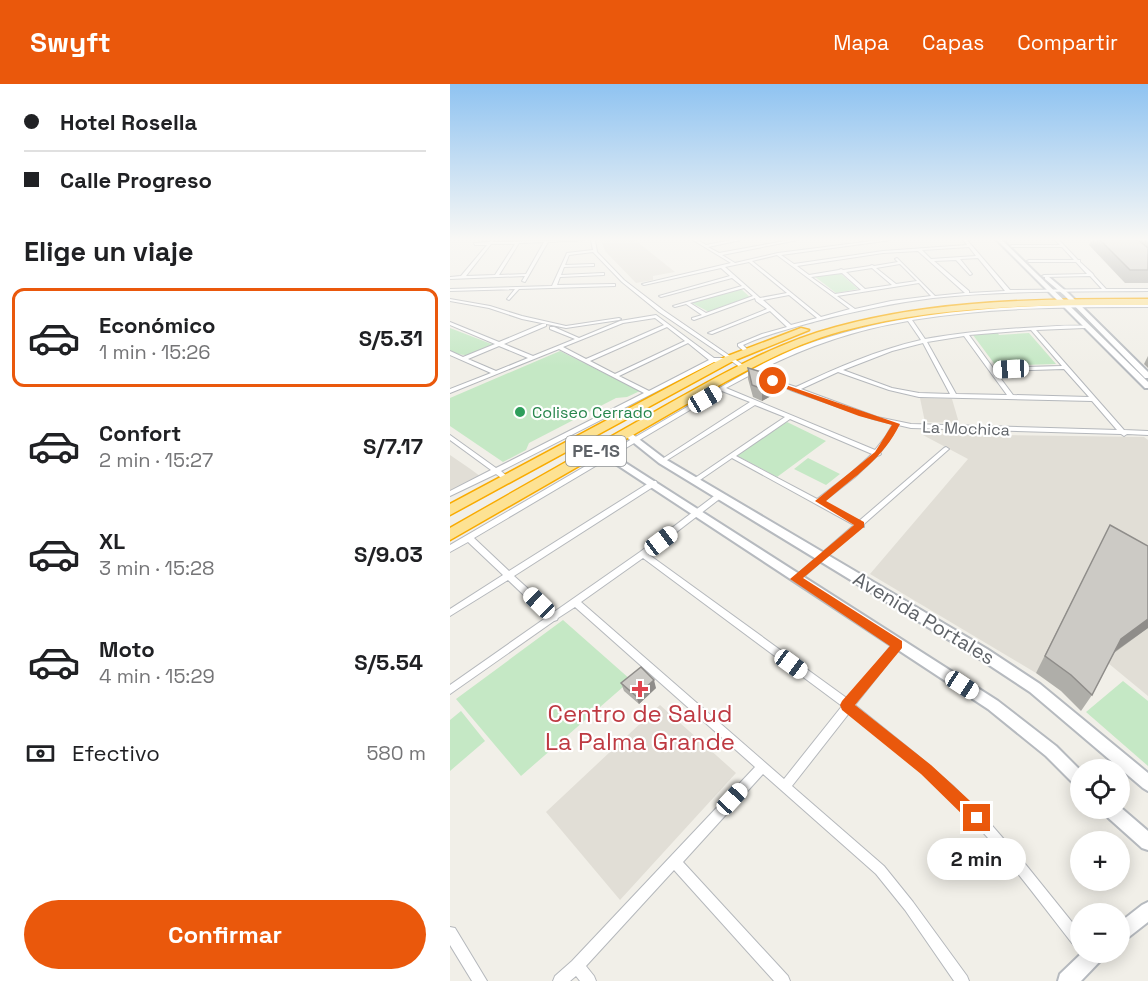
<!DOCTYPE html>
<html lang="es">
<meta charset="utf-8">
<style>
body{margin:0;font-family:"Space Grotesk",sans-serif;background:#f6f6f6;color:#202124;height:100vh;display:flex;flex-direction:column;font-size:22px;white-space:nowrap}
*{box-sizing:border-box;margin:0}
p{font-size:20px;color:#757577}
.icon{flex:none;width:33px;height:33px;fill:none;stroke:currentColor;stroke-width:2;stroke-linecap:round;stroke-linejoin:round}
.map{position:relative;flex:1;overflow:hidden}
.side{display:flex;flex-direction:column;background:#fff;width:450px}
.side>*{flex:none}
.hud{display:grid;align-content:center;height:132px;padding:0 24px;background:#fff}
.tools{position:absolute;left:620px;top:675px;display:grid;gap:12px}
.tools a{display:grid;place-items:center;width:60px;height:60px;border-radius:50%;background:#fff;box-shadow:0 3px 15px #0003;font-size:30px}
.end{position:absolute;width:27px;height:27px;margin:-14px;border:8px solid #ea580c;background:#fff;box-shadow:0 0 0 3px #fff}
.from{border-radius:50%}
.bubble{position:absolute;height:42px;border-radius:21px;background:#fff;box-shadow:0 3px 15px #0003;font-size:20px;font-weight:600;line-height:42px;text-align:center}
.car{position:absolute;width:18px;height:36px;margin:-18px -9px;border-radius:8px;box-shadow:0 0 4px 2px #0007;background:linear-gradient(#fff 24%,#345 0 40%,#fff 0 76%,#345 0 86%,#fff 0)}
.hud b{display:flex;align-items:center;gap:21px;height:57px;font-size:22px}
.hud b+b{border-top:2px solid #e0e0e0}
.hud i{width:15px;height:15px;background:#202124}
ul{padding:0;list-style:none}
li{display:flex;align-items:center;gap:18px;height:99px;margin:0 12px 9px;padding:0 12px;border:3px solid transparent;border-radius:12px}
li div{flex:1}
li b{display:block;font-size:22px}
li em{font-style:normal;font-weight:600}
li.on{border-color:#ea580c}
li>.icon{width:54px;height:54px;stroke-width:1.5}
h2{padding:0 24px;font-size:27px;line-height:72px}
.pay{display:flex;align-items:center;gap:15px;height:66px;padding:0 24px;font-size:22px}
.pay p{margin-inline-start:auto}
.cta{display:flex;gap:12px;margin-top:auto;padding:12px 24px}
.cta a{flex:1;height:69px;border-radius:36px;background:#ea580c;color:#fff;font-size:24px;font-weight:600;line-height:69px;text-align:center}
header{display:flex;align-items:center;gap:36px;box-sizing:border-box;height:84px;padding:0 30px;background:#ea580c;color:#fff}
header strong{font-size:28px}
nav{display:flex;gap:33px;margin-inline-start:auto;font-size:21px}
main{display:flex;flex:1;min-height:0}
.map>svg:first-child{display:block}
.education{fill:#e1ded6}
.green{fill:#c5e8c5}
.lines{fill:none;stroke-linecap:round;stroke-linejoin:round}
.street-casing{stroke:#b5b8bc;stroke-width:2}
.secondary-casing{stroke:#b6babf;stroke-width:4}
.highway-casing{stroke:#f9ab00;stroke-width:3}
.street{fill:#fff;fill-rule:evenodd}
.secondary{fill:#fff;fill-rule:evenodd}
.highway{fill:#fde293;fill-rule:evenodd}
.wall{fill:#afaea9}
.shaded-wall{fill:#8f8d8a}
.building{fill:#cccac5;stroke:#8f8d8a;stroke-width:1.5}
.route{fill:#ea580c}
.leisure-dot{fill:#2e9e5b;stroke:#fff;stroke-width:2}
.health-dot{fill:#e0444e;stroke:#fff;stroke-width:2}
.labels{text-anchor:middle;stroke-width:4.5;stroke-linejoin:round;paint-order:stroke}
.far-leisure-label{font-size:16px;fill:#27864d;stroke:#fff;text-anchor:start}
.far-street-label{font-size:16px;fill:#5f6368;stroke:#fff}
.shield{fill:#fff;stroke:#8f9295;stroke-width:1.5}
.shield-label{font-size:18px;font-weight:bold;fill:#5f6368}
.street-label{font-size:20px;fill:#5f6368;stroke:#fff}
.near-health-label{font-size:24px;fill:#be3a42;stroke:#fff}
</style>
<header>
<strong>Swyft</strong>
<nav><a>Mapa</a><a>Capas</a><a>Compartir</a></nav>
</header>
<main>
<section class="side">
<div class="hud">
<b><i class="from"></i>Hotel Rosella</b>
<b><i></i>Calle Progreso</b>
</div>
<h2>Elige un viaje</h2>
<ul>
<li class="on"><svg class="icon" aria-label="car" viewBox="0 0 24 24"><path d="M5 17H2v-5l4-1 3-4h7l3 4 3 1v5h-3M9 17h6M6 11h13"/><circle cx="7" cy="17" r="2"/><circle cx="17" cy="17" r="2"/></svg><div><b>Económico</b><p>1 min · 15:26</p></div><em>S/5.31</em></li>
<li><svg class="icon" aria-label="car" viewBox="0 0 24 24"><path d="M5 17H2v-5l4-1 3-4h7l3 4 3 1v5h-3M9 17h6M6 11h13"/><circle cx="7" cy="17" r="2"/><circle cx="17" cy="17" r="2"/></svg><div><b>Confort</b><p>2 min · 15:27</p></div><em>S/7.17</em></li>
<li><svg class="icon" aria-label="car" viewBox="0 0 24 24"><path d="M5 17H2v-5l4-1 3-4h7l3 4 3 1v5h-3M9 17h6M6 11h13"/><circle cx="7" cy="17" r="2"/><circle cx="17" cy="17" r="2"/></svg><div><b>XL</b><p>3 min · 15:28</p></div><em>S/9.03</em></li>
<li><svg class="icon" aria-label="car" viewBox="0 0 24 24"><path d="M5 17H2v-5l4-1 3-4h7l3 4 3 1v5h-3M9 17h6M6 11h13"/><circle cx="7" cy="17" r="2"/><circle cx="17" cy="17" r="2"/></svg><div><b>Moto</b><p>4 min · 15:29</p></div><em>S/5.54</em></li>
</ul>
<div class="pay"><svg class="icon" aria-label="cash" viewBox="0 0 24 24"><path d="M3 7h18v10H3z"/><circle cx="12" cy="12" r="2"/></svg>Efectivo<p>580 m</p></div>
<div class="cta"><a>Confirmar</a></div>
</section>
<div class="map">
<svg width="698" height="897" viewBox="0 0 698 897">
<rect width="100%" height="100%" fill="#f1efe8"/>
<path class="education" d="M151,156H185L225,188L203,192V196L186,199L155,167Z
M470,314L502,315L509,339L475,338Z
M471,350L694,353L698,356V485L586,589L420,490L518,375Z
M0,371L19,384L30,392L0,407Z
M698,544V612L658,579L660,571Z
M210,621L286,689L170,816L96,728Z"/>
<path class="green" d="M389,188L408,205L386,209L364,192Z
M291,205L301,214L259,228L242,219Z
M0,244L44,261C26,268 19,276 0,267Z
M547,248L549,251L579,249L606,280L546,282L523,251Z
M110,267L190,307L177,313L166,314L79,359L76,366L53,378L0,342V314Z
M337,338L376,357L327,393L286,371Z
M358,374L390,390L376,401L344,385Z
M113,536L181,596L71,692L6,615Z
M673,597L698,617V682L636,628Z
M11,627L35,657L0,687V636Z"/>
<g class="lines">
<defs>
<path id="street" d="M41,156H43V158L134,156L98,158L75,198L72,197L75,192L0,195V193L11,192L37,161H25L24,159L39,158ZM94,158L76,190L49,191L69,159ZM41,160H65L45,191L16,192Z
M141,156H145L147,168L174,196L213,226L299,285L294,286L280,276L277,278H264L51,387L59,394L58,396H54L46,390L0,412V407L41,386L0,356V351L46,384L194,309L109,265L0,309V305L41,289L0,271V267L13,273L45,260L0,241V238L49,258L92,240H96V242L54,260L83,272L125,255L100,245V243H104L129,254L170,237L206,231L264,274H277L209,228L172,198L143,168L119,171L115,181L143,180H144V182L114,183L111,191L153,189H154V191L110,193L107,201L164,200H165V202L69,205L59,216L57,215L65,205L0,207V205L102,202L117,169L143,166ZM205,234L214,241L136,275L113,263L173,239ZM217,243L235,257L165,290L140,277ZM238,259L259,276L199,307L169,292ZM49,262L78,274L46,287L18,275Z
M243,156H248L256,161L282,156H291L258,163L269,169L340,156H348L272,171L285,179L328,169L430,156H441L331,171L344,180L433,167L517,161L513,156H517L560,206L652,205L640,192L594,193L592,192L594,191L637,190L626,178H579L577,177L579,176H624L612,163H562L560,162L562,161H610L605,156H609L628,176H630V178L643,190L644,192L656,205H698V207C627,208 555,206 483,214C444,219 405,227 367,237C342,244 317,250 293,261L299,267L296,269L288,262V260L312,250L337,243L320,227L262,250L258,249L317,225L306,217L305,214L244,236L242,235V234L252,231L236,220L225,223L223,222L292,202L282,194L211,213L209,212L280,192L271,184L194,201L192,200L281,179ZM519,163L526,172L481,175L472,166ZM468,167L515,209L485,212L447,174L445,175L448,178L424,182L422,181L420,182L393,186L391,185L389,186L359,191L347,182L433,169ZM327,171L400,225L371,233L302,177ZM528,174L555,207L519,209V207L484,177L506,176L520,191L522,190L510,175ZM299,178L337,209L310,214L275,183ZM450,180L467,197L446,200L426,184ZM422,184L442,201L415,205L396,188ZM392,189L411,206L385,210L361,193ZM469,199L481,212L441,217L405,225L387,212ZM294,204L303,212L256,229L240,219ZM339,211L367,234L341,241L313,216Z
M0,215L40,222L72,232L116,242L169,234L171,235L169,236L116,244L72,235L39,224L0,217Z
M612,221H698V223C619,223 540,223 462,236L475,255C513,248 552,245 590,243C606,242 621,241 637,242V243L635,244L586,246L674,346L698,347V351L677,350L674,352L671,350L461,344L448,341L442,352L430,369L431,370L430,371L427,372L405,393L373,418L409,437L494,364L496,363L499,365L414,440V443H410L349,497H343L342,495L404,441L282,374L247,398H245L242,396L335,333L305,321L214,378L212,379L209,377L300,318L272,307L24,454L59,487L202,397H206L207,399L206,401L64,492L104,528L190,468L268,409H272L273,411L272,413L198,470L398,615L444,558L447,557L450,558L452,561L450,564L405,621L467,671L503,702L539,738L572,776L630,848V864L625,863C589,817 555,770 514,728C479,692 439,660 400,628L342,702L434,782L463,818L517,892L519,897H504L455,826L426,790L313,690L233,778L338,892L340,897H324L224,786L136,882L144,892L146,897H130L126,892L120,897H103L105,892L122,877L305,683L125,523L108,534L107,536L104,537L0,610V601L97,533L58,496L0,532V525L53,491L18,458L0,468V461L285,295C308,282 331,270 355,261C438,231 525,224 612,221ZM458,237L471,256C427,266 386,284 346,303L325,296L320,297L343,307L423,335L443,340L436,352L425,366L276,304C335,271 391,248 458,237ZM581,246L612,282L543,284L519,251ZM514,252L557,311L506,310L477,258ZM473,259L500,310L469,309L442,304L393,286L442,267ZM614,285L639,313L563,311L545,287ZM388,288L439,306L469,313L642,317L667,346L461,340L427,333L351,305ZM340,335L422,370L400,390L367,415L286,372ZM193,474L392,622L334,695L131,518Z
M0,843L5,844L37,897H22L0,861Z"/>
<path id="secondary" d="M547,156H552L698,298V304H695Z
M595,193H599L618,209L698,288V294H695L614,211L595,195Z
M177,346L215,375L537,565L590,600L698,689V707L693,704L580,608L527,573L209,379L174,351V347Z
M149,362L548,617L606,662L630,686V704L625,701L596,672L538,625L146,367L145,365Z
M669,722L698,747V766L692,764L654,730L652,724H669Z
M698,818V838L675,856L669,859V839L692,821Z
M633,868H656L653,874L631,897H608L610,890Z"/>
<path id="highway" d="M698,215V221C596,221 492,220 392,247C351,258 312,278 275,298L0,456V444C68,405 137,366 206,327C263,295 322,260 386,243C488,215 593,215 698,215Z
M351,244L359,246L283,277L0,431V420L275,273Z"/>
</defs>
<use href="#street" class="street-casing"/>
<use href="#secondary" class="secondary-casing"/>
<use href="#highway" class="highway-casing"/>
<use href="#street" class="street"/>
<use href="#secondary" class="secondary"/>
<use href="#highway" class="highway"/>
</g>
<path class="wall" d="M641,156H698V199H675L639,161Z
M698,272V284L694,280Z
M298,284L332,306L312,317L303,313L298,295Z
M660,441L698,544L664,569L642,611L631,627L611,607L586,589Z
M171,599L206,604L189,620L174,607Z"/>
<path class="shaded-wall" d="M332,294V306L312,317V305Z
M698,535V544L660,571L671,555Z
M204,596L206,604L189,620L186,612Z"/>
<path class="building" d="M650,156H688L698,164V186H680Z
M298,284L332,294L312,305L302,301Z
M660,441L698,462V535L671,555L642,611L621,591L595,572Z
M191,583L204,596L186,612L171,599Z"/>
<linearGradient id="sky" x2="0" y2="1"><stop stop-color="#8fc3f1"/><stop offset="0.55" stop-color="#f9f8f5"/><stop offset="1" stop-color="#f9f8f5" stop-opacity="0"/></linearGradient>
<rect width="698" height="282" fill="url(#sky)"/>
<path class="route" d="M321,296L450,340C433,375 405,392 376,417L414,438V443L353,494L452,557V564L405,621L481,681L532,728L534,734L532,739L527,741L521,739L471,690L392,626L390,621L392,617L440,562L340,495L404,441L365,417L425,368L442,341L409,332L321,299Z"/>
<circle class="leisure-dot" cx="70" cy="328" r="6"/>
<path class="health-dot" d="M187 596h6v6h6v6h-6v6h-6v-6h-6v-6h6z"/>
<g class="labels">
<g class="far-leisure-label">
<text x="82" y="334">Coliseo Cerrado</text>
</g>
<g class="far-street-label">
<text transform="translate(516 344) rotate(2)" y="6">La Mochica</text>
</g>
<rect class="shield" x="116" y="352" width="60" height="30" rx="4.5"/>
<g class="shield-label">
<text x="146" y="373">PE-1S</text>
</g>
<g class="street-label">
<text transform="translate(474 534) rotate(31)" y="7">Avenida Portales</text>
</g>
<g class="near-health-label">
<text x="190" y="638">Centro de Salud<tspan x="190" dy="28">La Palma Grande</tspan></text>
</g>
</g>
</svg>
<div class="tools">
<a><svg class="icon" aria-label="locate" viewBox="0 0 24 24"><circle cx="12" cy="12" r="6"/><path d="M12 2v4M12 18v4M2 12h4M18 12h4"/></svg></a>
<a>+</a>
<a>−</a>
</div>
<i class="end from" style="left:323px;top:297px"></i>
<i class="end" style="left:527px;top:734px"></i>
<div class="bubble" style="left:477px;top:754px;width:99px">2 min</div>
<i class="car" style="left:561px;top:285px;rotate:267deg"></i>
<i class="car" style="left:255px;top:315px;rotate:60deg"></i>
<i class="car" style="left:211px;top:457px;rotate:53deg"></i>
<i class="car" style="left:89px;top:519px;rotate:314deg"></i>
<i class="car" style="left:341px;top:580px;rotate:126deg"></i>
<i class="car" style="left:512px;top:601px;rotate:123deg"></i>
<i class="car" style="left:282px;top:715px;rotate:43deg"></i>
</div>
</main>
